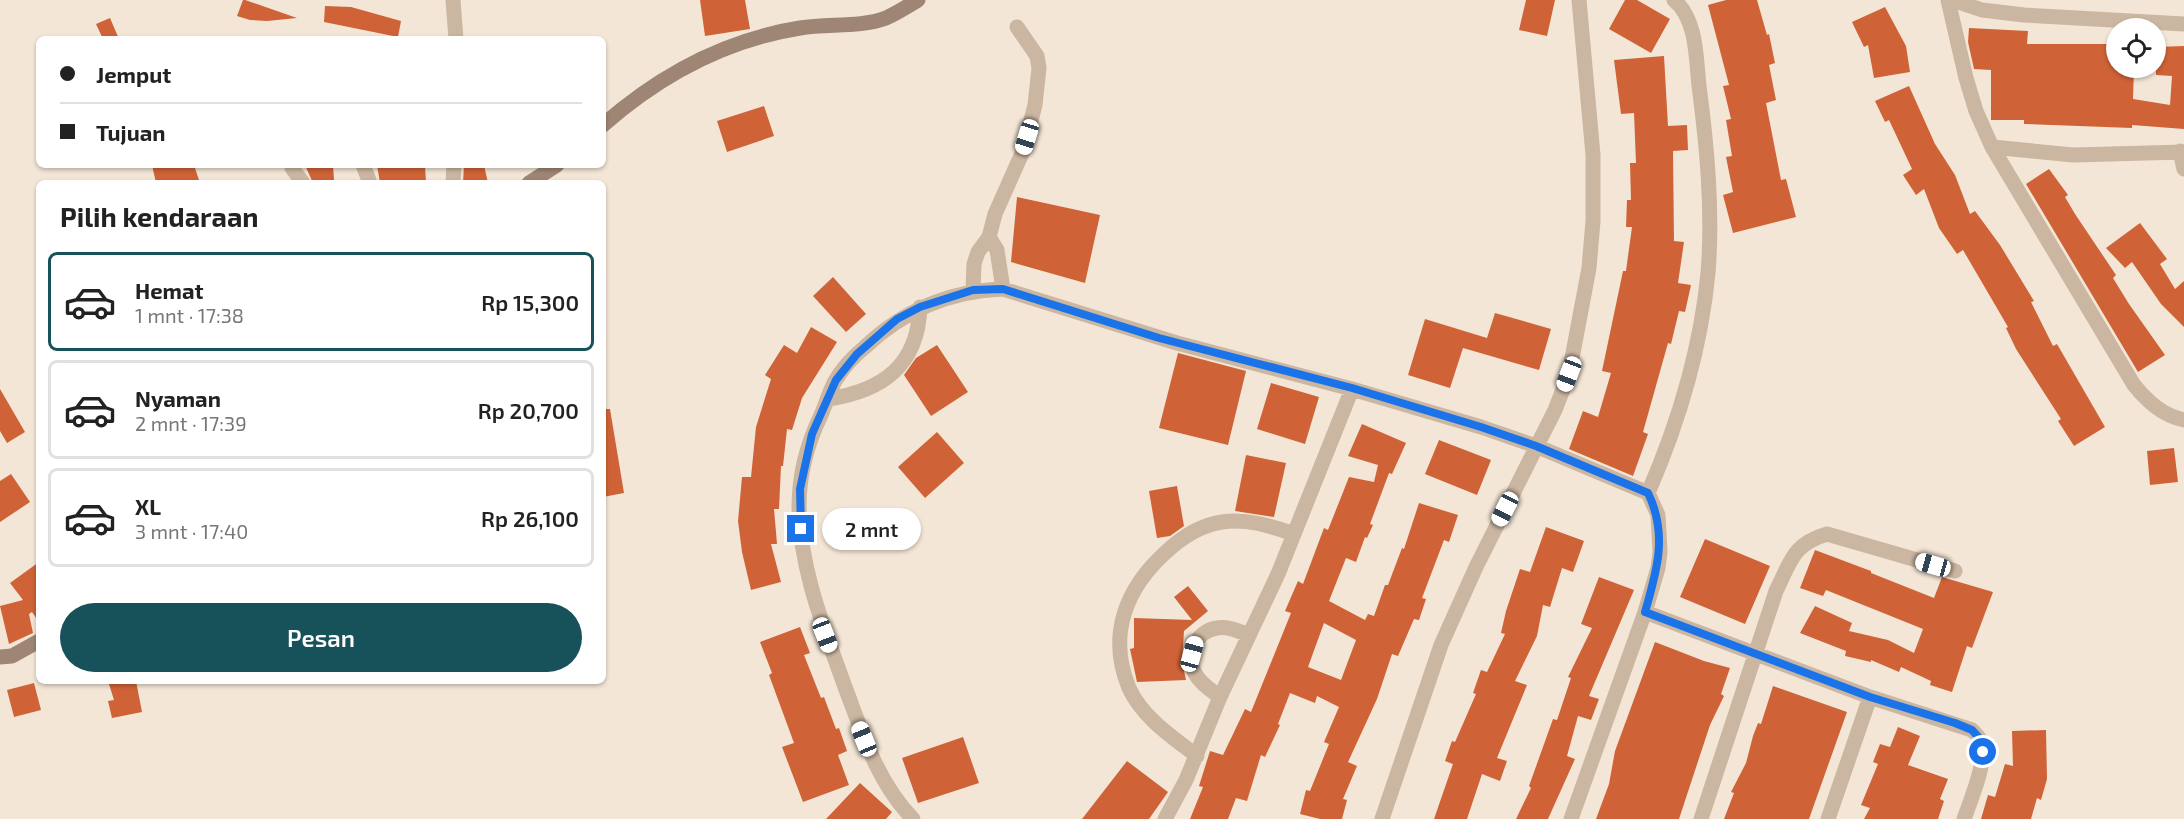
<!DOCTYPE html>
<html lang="id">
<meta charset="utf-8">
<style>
body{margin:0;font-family:"Exo 2",sans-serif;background:#f6f6f6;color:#222;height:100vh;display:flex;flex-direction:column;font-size:22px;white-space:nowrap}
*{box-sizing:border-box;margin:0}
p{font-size:20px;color:#767676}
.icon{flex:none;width:33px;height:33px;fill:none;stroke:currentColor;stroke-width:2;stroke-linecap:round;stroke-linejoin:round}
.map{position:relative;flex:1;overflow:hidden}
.side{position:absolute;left:36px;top:180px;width:570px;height:504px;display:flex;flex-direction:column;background:#fff;border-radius:9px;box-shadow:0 2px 4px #0004}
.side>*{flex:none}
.top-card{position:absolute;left:36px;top:36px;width:570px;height:132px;border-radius:9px;box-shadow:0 2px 4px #0004;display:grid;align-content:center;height:132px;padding:0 24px;background:#fff}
.buttons{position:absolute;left:2106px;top:18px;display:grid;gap:12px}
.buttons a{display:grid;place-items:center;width:60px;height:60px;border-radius:50%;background:#fff;box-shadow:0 2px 4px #0004;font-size:30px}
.end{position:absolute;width:27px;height:27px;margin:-14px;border:8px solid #1a73e8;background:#fff;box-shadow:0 0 0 3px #fff}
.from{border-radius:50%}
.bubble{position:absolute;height:42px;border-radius:21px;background:#fff;box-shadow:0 2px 4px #0004;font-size:20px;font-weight:600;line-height:42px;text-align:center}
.car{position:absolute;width:18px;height:36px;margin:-18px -9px;border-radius:8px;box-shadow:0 0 4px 2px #0007;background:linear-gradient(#fff 24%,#345 0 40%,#fff 0 76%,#345 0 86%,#fff 0)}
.top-card b{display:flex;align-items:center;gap:21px;height:57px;font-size:22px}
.top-card b+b{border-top:2px solid #e0e0e0}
.top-card i{width:15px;height:15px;background:#222}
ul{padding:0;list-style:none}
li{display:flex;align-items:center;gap:18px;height:99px;margin:0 12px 9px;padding:0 12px;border:3px solid #e0e0e0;border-radius:9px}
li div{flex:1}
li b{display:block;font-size:22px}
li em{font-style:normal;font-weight:600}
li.current{border-color:#175159}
li>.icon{width:54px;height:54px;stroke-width:1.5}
h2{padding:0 24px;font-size:27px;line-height:72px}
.button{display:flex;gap:12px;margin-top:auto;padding:12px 24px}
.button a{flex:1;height:69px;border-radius:36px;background:#175159;color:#fff;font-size:24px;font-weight:600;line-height:69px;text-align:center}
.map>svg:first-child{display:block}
.building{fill:#cf6337;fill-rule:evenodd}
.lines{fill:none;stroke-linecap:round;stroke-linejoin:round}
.minor{stroke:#cbb6a1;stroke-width:15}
.secondary{stroke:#9f8573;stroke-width:15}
.route{stroke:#1a73e8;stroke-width:8}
</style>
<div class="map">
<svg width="2184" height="819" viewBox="0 0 2184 819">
<rect width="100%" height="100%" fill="#f3e6d6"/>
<path class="building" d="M243,0H245L297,18L267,21L250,20L237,16Z
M700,0H745L750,29L705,36Z
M1526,0H1555L1547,36L1519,30Z
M1625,0H1637L1670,19L1651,53L1609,29Z
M1726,0H1757L1767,35L1769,34L1775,63L1769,65L1776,100L1766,103L1781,180L1786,179L1796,217L1733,233L1723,195L1733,192L1726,157L1732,156L1726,120L1731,119L1723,86L1729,85L1708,5Z
M325,6L351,7L401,21L398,37L324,22Z
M1885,7L1906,46L1910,72L1874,78L1868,45L1864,47L1852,22Z
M110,18L119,39H103L96,24Z
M1969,28L2028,31L2027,44H2114V68H2134L2133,99L2170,105L2172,76L2156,75V47L2184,46V129L2132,125V128L2024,124V120H1991V70L1974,69L1968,42Z
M1664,56L1668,126L1687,125L1688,150L1673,151L1674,241L1684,242L1678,283L1691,285L1685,312L1679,311L1671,344L1668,343L1643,432L1648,434L1633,476L1569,449L1583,411L1598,417L1611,373L1602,371L1623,271H1626L1632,227H1626L1627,200H1631L1630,163H1636L1634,113L1621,114L1614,60Z
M1909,86L1935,144L1955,175L1970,214L1975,211L2000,245L2034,301L2031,302L2053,346L2057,344L2105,427L2074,446L2058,421L2061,419L2016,349L2006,328L2008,327L1963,250L1957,254L1939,228L1924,189L1916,195L1903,175L1912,169L1889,120L1885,122L1875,101Z
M764,106L774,136L727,152L717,121Z
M152,165H194L200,183H156Z
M305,165H333L334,180L313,183Z
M377,165H425L426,183H380Z
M464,165H484L488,183H463Z
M2049,169L2068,195L2065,197L2075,214L2116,275L2113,278L2129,304L2165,355L2138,372L2026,184Z
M1017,197L1100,215L1085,283L1011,262Z
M2140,223L2167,259L2160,264L2175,289L2184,281V327L2161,304L2132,262L2125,268L2106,248Z
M833,277L866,314L846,332L813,296Z
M1495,313L1551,329L1539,370L1463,348L1450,388L1408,375L1425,319L1487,338Z
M811,327L837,342L802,398L792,430L787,429L783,466H781L779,509H774L777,544H771L781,582L751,590L742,552L738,521L742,477H751L756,427L771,379L765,375L784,345L797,353Z
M937,345L968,392L931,416L904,375L916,358Z
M1178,353L1246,371L1228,445L1159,428Z
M1271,383L1319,397L1305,444L1257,429Z
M0,389L25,432L7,443L0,431Z
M603,409H610L624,493L603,497Z
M1362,424L1406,443L1392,474L1389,473L1370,524L1373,525L1367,538L1365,537L1356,562L1346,558L1329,601L1365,620L1368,614L1374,616L1385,585H1388L1402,548L1404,549L1419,503L1458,515L1449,542L1444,540L1422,598L1426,599L1419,620L1414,619L1398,656L1392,654L1377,699L1348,762L1357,766L1343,799L1347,800L1342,819H1320L1300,814L1306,790L1310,791L1329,744L1324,742L1339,707L1317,696L1315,703L1290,693L1278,724L1280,725L1265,757L1261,755L1247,801L1236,798L1228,819H1190L1203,787L1199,786L1210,751L1223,755L1245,709L1251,712L1291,613L1285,611L1298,581L1303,584L1324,528L1328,530L1349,477L1374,482L1378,465L1348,456ZM1324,623L1356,640L1341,680L1308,667Z
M937,432L964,463L925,498L898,467Z
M1439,440L1491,460L1477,495L1425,474Z
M2174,448L2178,482L2150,485L2147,451Z
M1246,455L1286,463L1274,517L1235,511Z
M11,474L30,502L0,522V481Z
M1177,486L1184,526L1170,536L1157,538L1149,491Z
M1546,527L1584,541L1573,572L1562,568L1550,607L1543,605L1537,636L1515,681L1527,685L1497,758L1507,761L1500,781L1482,774L1467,819H1434L1453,764L1445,761L1452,741L1455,742L1476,694L1473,693L1481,670L1487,672L1505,634L1501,633L1506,611L1520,569L1530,572Z
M1705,539L1770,566L1745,624L1680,597Z
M1815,550L1871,571V573L1934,598L1942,577L1993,592L1972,648L1967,646L1952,692L1930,685L1931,681L1901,667L1899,672L1871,660V662L1845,656L1846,651L1800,633L1815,606L1852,623L1849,631L1888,640L1914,653L1923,629L1826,590L1823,596L1800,588Z
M39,562V622L32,612L29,614L33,633L9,644L0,606L23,600L10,583Z
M1599,577L1634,590L1589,696L1599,699L1591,720L1578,716L1567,756L1575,759L1548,819H1516L1531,788L1529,786L1553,719L1557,720L1571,678L1568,677L1592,628L1581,624Z
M1188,586L1208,611L1184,631L1182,662L1186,680L1137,682L1130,649L1134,648V618L1192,620L1174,597Z
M800,627L810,653L804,655L821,698L824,697L836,729L839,728L847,751L838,755L849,785L803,802L782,747L794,743L769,675L772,673L760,642Z
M1655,642L1704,661L1730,668L1721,694L1724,696L1710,725L1679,819H1596L1609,784L1615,751Z
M108,681H136L142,712L112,718L108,701L114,700Z
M34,683L41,710L14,717L7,690Z
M1773,686L1847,712L1809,819H1724L1734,793L1731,792L1746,763L1753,736L1758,723L1761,724Z
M1898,727L1920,736L1908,765L1948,779L1940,799L1944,801L1938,819H1864L1870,808L1861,805L1878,764L1873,762L1880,744L1890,747Z
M2046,730L2047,779L2041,800L2037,798L2031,819H1981L1988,795L1995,797L2005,764L2013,766L2012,731Z
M963,737L979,783L918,803L902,758Z
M1127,761L1168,792L1149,819H1082Z
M860,783L892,812L886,819H826Z"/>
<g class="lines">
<path class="minor" d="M453,0L456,39
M1948,0L1966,78L1976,111L1992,147L2134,385C2148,402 2162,415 2184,420
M1952,0L1982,10L2024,15L2184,24
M1992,147L2073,155L2184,152
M2180,151L2184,169
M363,165L370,183
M292,168L303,183
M453,183L454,165
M989,237L997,250L1003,289
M973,290L974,264L978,252L989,237L995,214L1023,151L1035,105L1039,68L1037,56L1017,27
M828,399C882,391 918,366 920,307
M1648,493C1678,424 1701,347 1708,273C1713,211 1707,147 1699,86C1696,58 1697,19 1674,0
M1645,612L1870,697L1972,730C1975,733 1980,738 1981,741C1989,757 1970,802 1964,819
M1220,697C1212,691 1201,684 1196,675C1185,657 1195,631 1217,628C1228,626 1238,631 1249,635
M1197,756C1172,737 1142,717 1129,688C1107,635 1126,588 1166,552C1181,538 1201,525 1222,522C1246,518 1271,526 1294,534
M913,819C877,782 863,734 845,687C824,628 800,570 799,507C799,475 807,444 821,415C826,404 829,392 835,381C842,369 854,356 865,347C904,310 949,291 1003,289L1177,343L1352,389L1481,427L1536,446L1648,493L1658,515L1660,552L1658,568L1645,612L1571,819
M1165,819L1186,780L1220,697L1278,574L1352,389
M1382,819L1441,645L1476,567L1555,410L1569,374L1589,268L1593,221V155L1579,0
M1701,819L1776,591C1791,561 1793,544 1827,534L1955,571
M1828,819L1870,697"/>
<path class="secondary" d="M603,125C660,75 724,40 800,28C828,23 859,28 886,18C897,13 908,6 918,0
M529,183L557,165
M0,657L12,656L39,641"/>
</g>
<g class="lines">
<path class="route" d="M801,529L800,489L812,434L836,380L857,354L897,319L920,307L973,290L1003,289L1159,338L1352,388L1481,427L1536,446L1648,493C1668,534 1657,571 1645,612L1870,697L1955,723L1972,730L1982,741L1983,752"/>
</g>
</svg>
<div class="buttons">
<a><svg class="icon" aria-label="locate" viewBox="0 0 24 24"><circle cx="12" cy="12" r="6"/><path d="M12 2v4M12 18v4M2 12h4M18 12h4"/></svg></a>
</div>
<i class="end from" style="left:1983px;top:752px"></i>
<i class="end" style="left:801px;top:529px"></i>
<div class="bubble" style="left:822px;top:508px;width:99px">2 mnt</div>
<i class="car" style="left:1027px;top:137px;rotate:197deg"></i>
<i class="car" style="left:1569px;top:374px;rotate:201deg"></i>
<i class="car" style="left:1505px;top:509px;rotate:207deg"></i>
<i class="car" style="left:1933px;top:565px;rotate:286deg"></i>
<i class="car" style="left:825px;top:635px;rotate:159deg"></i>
<i class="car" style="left:1192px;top:654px;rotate:15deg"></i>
<i class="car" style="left:864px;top:739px;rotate:338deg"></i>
<div class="top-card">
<b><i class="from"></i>Jemput</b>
<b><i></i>Tujuan</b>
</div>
<section class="side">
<h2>Pilih kendaraan</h2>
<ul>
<li class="current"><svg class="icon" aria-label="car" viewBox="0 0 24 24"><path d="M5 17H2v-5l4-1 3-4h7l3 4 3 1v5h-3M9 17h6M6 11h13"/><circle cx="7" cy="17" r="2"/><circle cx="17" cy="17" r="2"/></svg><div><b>Hemat</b><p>1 mnt · 17:38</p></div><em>Rp 15,300</em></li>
<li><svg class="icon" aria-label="car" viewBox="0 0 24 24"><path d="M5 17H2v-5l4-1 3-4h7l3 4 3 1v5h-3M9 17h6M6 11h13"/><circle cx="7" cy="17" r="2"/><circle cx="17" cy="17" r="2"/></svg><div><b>Nyaman</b><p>2 mnt · 17:39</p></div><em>Rp 20,700</em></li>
<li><svg class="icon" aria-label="car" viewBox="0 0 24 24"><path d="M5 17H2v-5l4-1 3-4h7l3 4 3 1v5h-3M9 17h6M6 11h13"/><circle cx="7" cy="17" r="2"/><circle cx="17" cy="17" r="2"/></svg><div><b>XL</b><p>3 mnt · 17:40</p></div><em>Rp 26,100</em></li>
</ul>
<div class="button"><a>Pesan</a></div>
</section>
</div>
